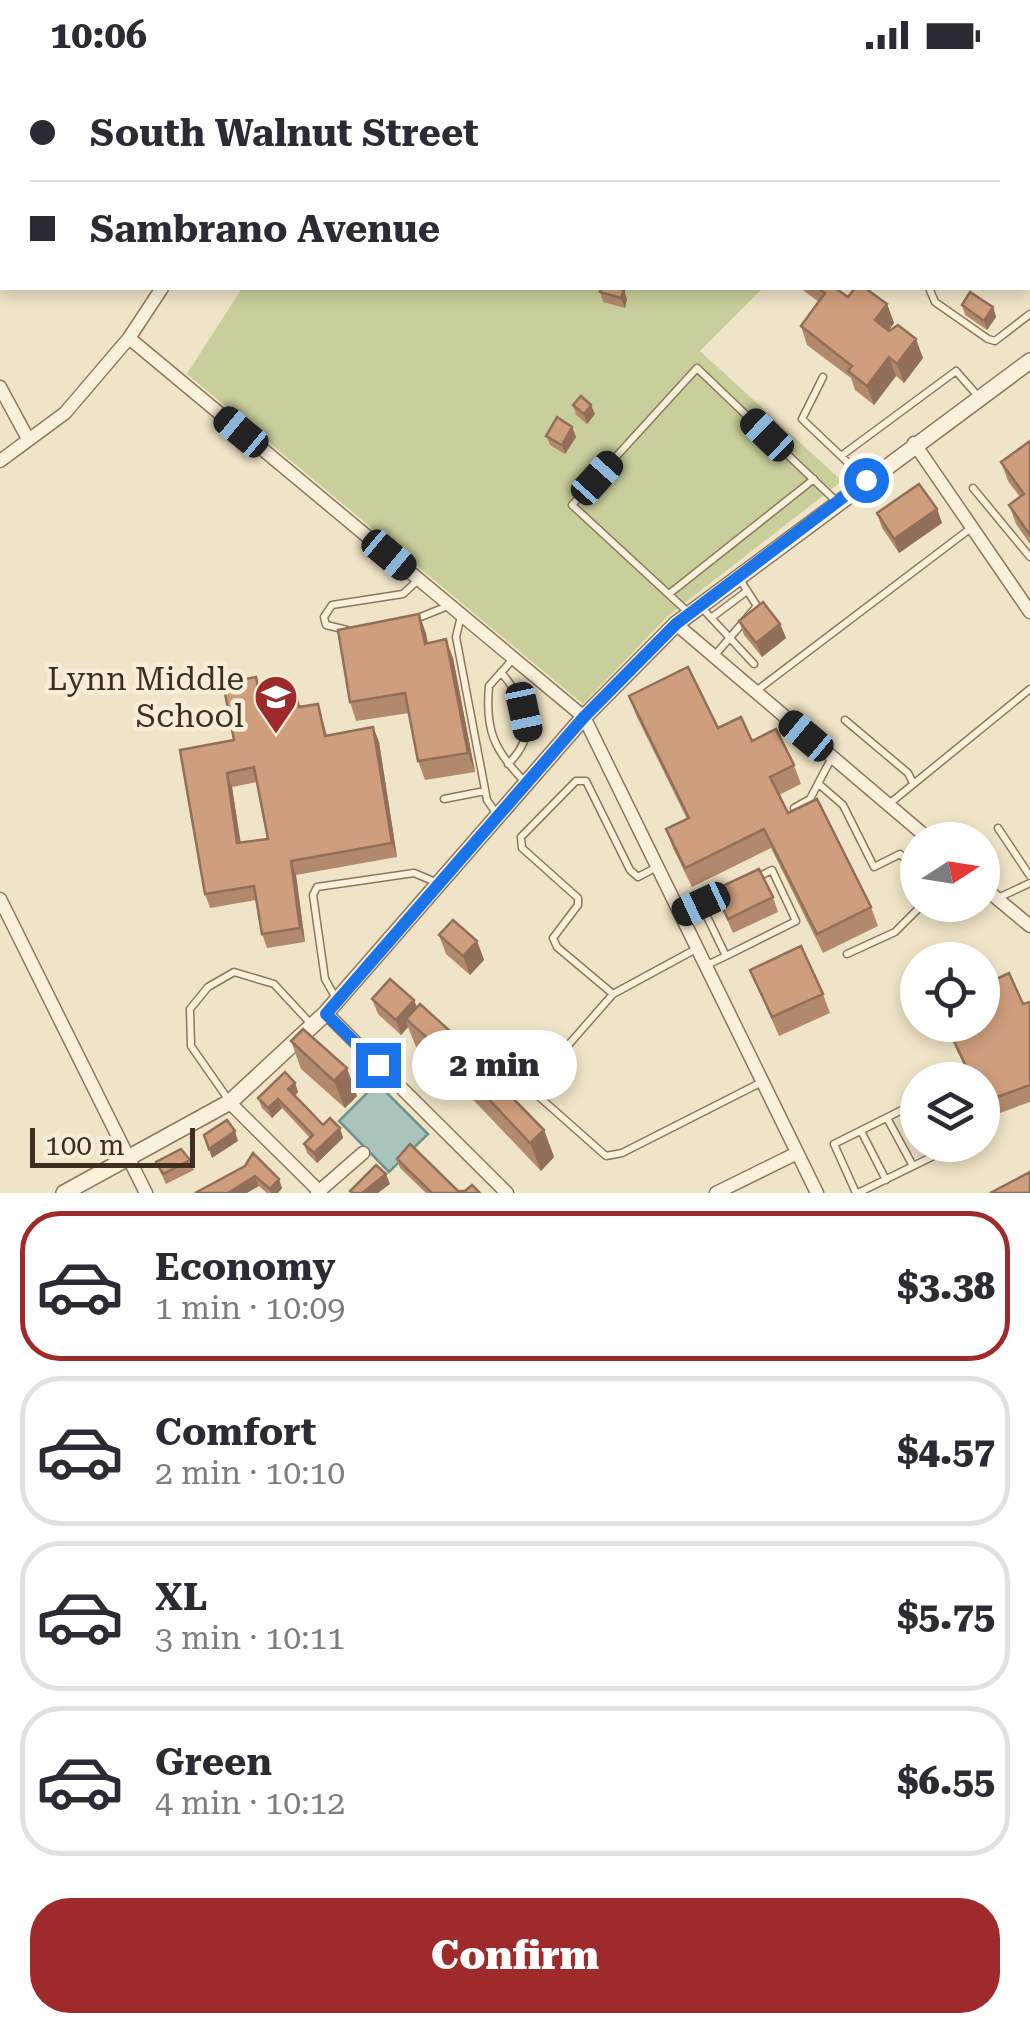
<!DOCTYPE html>
<meta charset="utf-8">
<style>
body{margin:0;font-family:"Roboto Serif",serif;background:#f7f7f7;color:#2b2b33;height:100vh;display:flex;flex-direction:column;font-size:38px;white-space:nowrap}
*{box-sizing:border-box;margin:0}
p{font-size:32px;color:#7c7c81}
.icon{flex:none;width:55px;height:55px;fill:none;stroke:currentColor;stroke-width:2;stroke-linecap:round;stroke-linejoin:round}
.map{position:relative;height:1123px;overflow:hidden}
.details{display:flex;flex-direction:column;background:#fff;flex:1}
.details>*{flex:none}
.guide{position:absolute;left:0px;top:0px;width:1030px;height:220px;box-shadow:0 5px 15px #0003;display:grid;align-content:center;height:220px;padding:0 30px;background:#fff}
.needle{width:65px;rotate:78deg}
.fabs{position:absolute;left:900px;top:752px;display:grid;gap:20px}
.fabs a{display:grid;place-items:center;width:100px;height:100px;border-radius:50%;background:#fff;box-shadow:0 5px 15px #0003;font-size:50px}
.scale{position:absolute;left:30px;bottom:25px;width:165px;box-sizing:border-box;padding-left:10px;border:5px solid #3d2e20;border-top:0;font-size:28px;line-height:35px;white-space:nowrap;color:#3d2e20;-webkit-text-stroke:8px #f7eed8;paint-order:stroke}
.end{position:absolute;width:45px;height:45px;margin:-22px;border:12px solid #1a73e8;background:#fff;box-shadow:0 0 0 5px #fff}
.from{border-radius:50%}
.bubble{position:absolute;height:70px;border-radius:35px;background:#fff;box-shadow:0 5px 15px #0003;font-size:32px;font-weight:800;line-height:70px;text-align:center}
.car{position:absolute;width:30px;height:60px;margin:-30px -15px;border-radius:12px;box-shadow:0 0 8px 2px #0007;background:linear-gradient(#222 24%,#8ab4d8 0 40%,#222 0 76%,#8ab4d8 0 86%,#222 0)}
.guide b{display:flex;align-items:center;gap:35px;height:95px;font-size:38px}
.guide b+b{border-top:2px solid #e1e1e2}
.guide i{width:25px;height:25px;background:#2b2b33}
ul{padding:18px 0 0;list-style:none}
li{display:flex;align-items:center;gap:30px;height:150px;margin:0 20px 15px;padding:0 10px;border:5px solid #e1e1e2;border-radius:40px}
li div{flex:1}
li b{display:block;font-size:38px}
li em{font-style:normal;font-weight:800}
li.current{border-color:#9e2a2b}
li>.icon{width:90px;height:90px;stroke-width:1.5}
.cta{display:flex;gap:20px;margin-top:auto;padding:20px 30px}
.cta a{flex:1;height:115px;border-radius:40px;background:#9e2a2b;color:#fff;font-size:40px;font-weight:800;line-height:115px;text-align:center}
.status{display:flex;justify-content:space-between;align-items:center;height:70px;padding:0 50px;background:#fff;direction:ltr}
.status svg{height:28px;fill:currentColor}
.map>svg:first-child{display:block}
.green{fill:#c9cf9b}
.water{fill:#a9c4bc;stroke:#6f938a;stroke-width:2.5}
.lines{fill:none;stroke-linecap:round;stroke-linejoin:round}
.service-casing{stroke:#8d765c;stroke-width:9}
.minor-casing{stroke:#8d765c;stroke-width:15}
.tertiary-casing{stroke:#8d765c;stroke-width:18}
.service{stroke:#faf1dc;stroke-width:6}
.minor{stroke:#faf1dc;stroke-width:12}
.tertiary{stroke:#faf1dc;stroke-width:15}
.wall{fill:#b2896c;fill-rule:evenodd}
.shaded-wall{fill:#916f58}
.building{fill:#cf9f7d;stroke:#916f58;stroke-width:2.5;fill-rule:evenodd}
.route{stroke:#1a73e8;stroke-width:12}
.labels{text-anchor:middle;stroke-width:9;stroke-linejoin:round;paint-order:stroke}
.poi-label{font-size:32px;fill:#3d2e20;stroke:#f7eed8;text-anchor:end}
</style>
<div class="status"><b>10:06</b><svg viewBox="0 0 49 12"><path d="M0 12V9h3v3zM5 12V6h3v6zM10 12V3h3v9zM15 12V0h3v12zM26 1h20v11H26zM47 4h2v5h-2z"/></svg></div>
<div class="map">
<svg width="1030" height="1123" viewBox="0 0 1030 1123">
<rect width="100%" height="100%" fill="#f0e4c8"/>
<path class="green" d="M242,218H763L700,281L842,411L668,546L583,634L187,304Z"/>
<path class="water" d="M377,1013L428,1064L389,1102L339,1051Z"/>
<g class="lines">
<defs>
<path id="service" d="M567,0L570,2
M661,2L663,0
M1028,89L1030,91
M929,218L935,232L988,269L995,271L1030,244
M823,307L802,349L841,386L956,301L977,325
M841,386L865,409
M973,418L1030,487
M669,524L814,409
M701,537L754,594
M689,543L572,435L697,298L836,431
M461,546L456,567L487,730L498,746
M711,548L747,521
M413,550L448,536
M347,560L326,555L324,547L332,535L403,524L418,510
M715,585L757,536L739,508
M513,589L489,616C485,660 494,680 524,711
M501,602C527,634 540,663 508,694
M756,621L971,458
M845,650L908,703L913,713
M820,715L843,735L874,797L900,784L918,801
M444,729L485,721
M889,734L1030,619
M794,738L810,729L831,689
M998,758L1030,806
M998,828L1030,813
M701,834L726,886L707,895
M681,844L724,823
M696,879L613,924L535,1013L536,1024L606,1086L622,1083L762,1012
M847,884L895,862L922,835
M726,886L796,851L772,800L758,807
M613,924L557,877L553,868L578,835V828L522,778L521,767L576,711H586L630,800L638,807L657,797
M337,930L325,909L313,825L317,817L414,803L438,813
M228,1029L191,976L190,939L208,917L234,902L274,914L312,955
M887,1048L913,1096
M861,1061L886,1110
M856,1123L834,1074L918,1032
M858,1123L956,1075"/>
<path id="minor" d="M311,0L315,2
M536,0L539,2
M113,2L116,0
M300,2L302,0
M818,2L820,0
M0,66L2,65
M0,205L2,204
M129,268L584,647L817,1123
M0,317L27,367
M914,373L1030,542
M0,391L65,343L129,268L162,218
M676,554L930,770
M982,816L1030,856
M0,829L146,1123
M326,943L507,1123
M228,1031L321,1123
M317,1123L363,1083
M716,1123L797,1083"/>
<path id="tertiary" d="M64,1123L230,1032L326,943L584,647L676,554L1030,291"/>
</defs>
<use href="#service" class="service-casing"/>
<use href="#minor" class="minor-casing"/>
<use href="#tertiary" class="tertiary-casing"/>
<use href="#service" class="service"/>
<use href="#minor" class="minor"/>
<use href="#tertiary" class="tertiary"/>
</g>
<path class="wall" d="M800,218H835L848,227L887,234L894,253L888,261L923,288L904,313L896,306L874,335L855,320L851,308L807,275L801,256L819,232Z
M600,222L627,229L625,238L603,232Z
M962,235L993,237L996,247L987,260L965,245Z
M573,335L595,344L587,354L576,345Z
M572,357L576,367L565,384L550,375L546,366Z
M1030,371V474L1016,454L1009,435L1020,427L1008,411L1001,392Z
M937,439L942,453L899,483L882,458L877,443Z
M419,544L428,573L453,588L475,702L425,710L418,691L409,643L356,651L350,632Z
M739,551L780,554L786,568L762,587L744,565Z
M256,607L263,628L301,636L318,634L327,665L373,657L379,672L397,787L296,805L305,872L267,878L262,864L256,830L210,838L205,824L180,680L234,670ZM257,712L268,769L240,772L232,717Z
M629,626L752,671L794,695L801,714L779,725L788,743L871,837L878,856L823,883L771,778L692,817L673,778L666,759L687,749L636,645Z
M714,820L773,827L778,842L733,863Z
M439,865L477,871L484,890L470,905L446,884Z
M750,900L823,924L830,943L779,966Z
M372,929L414,930L417,937L544,1060L554,1087L541,1101L461,1017L416,977L408,957L401,965L378,944Z
M1030,932V1032L989,1047L982,1034V1010H971L945,955H982Z
M291,971L357,1026L345,1038L301,999Z
M295,1013L298,1022L295,1026L323,1055L340,1058L343,1068L317,1093L307,1083L304,1074L310,1068L282,1038L272,1048L262,1038L258,1028Z
M397,1089L458,1121L480,1123H426L400,1098Z
M190,1090L194,1100L166,1114L156,1092Z
M245,1096L282,1118L278,1123H267L259,1116Z"/>
<path class="shaded-wall" d="M624,220L627,229L625,238L621,228Z
M887,234L894,253L882,269L875,250Z
M993,237L996,247L987,260L984,251Z
M916,269L923,288L904,313L897,294Z
M889,287L896,306L874,335L867,316Z
M591,335L595,344L587,354L584,344Z
M572,357L576,367L565,384L562,375Z
M937,439L942,453L899,483L894,469Z
M419,544L426,563L432,593L425,574Z
M780,554L786,568L762,587L756,573Z
M446,569L453,588L475,702L468,683Z
M373,657L379,672L397,787L392,773Z
M227,703L232,717L243,787L237,773Z
M291,791L296,805L305,872L300,858Z
M477,871L484,890L470,905L463,886Z
M414,930L419,945L406,949L408,957L401,965L396,950Z
M347,998L357,1026L345,1038L334,1011Z
M295,1013L298,1022L292,1028L288,1019Z
M278,1029L282,1038L272,1048L268,1038Z
M340,1058L343,1068L317,1093L314,1083Z
M544,1060L554,1087L541,1101L530,1073Z
M235,1061L238,1071L212,1088L209,1079Z
M386,1104L390,1114L378,1123H362Z
M255,1106L259,1116L247,1123H228Z
M279,1109L282,1118L278,1123H271L270,1119Z"/>
<path class="building" d="M971,0H1028L1030,2V68L1028,65V2H969Z
M601,218H617L624,220L621,228L600,222Z
M817,218H835L848,227L855,218H865L887,234L875,250L889,261L898,255L916,269L897,294L889,287L867,316L848,301L852,296L801,256L825,223Z
M970,222L993,237L984,251L962,235Z
M581,326L591,335L584,344L573,335Z
M557,347L572,357L562,375L546,366Z
M1030,371V465L1009,435L1024,424L1001,392Z
M919,414L937,439L894,469L877,443Z
M763,532L780,554L756,573L739,551Z
M419,544L425,574L446,569L468,683L418,691L405,623L350,632L338,560Z
M688,597L718,658L741,647L752,671L776,659L794,695L770,707L788,743L817,729L871,837L817,864L764,759L685,798L666,759L689,748L629,626Z
M256,607L260,628L295,619L299,637L318,634L325,666L373,657L392,773L291,791L300,858L262,864L254,816L205,824L180,680L234,670L223,613ZM254,697L268,769L237,773L227,703Z
M759,799L773,827L728,849L714,820Z
M453,850L477,871L463,886L439,865Z
M801,876L823,924L772,947L750,900Z
M1009,903L1023,934L1030,932V1015L983,1032L982,1010H973L946,955H982V916Z
M390,909L414,930L396,950L372,929Z
M420,934L492,999L488,1003L544,1060L530,1073L451,989L406,949Z
M303,959L347,998L334,1011L291,971Z
M285,1002L295,1013L288,1019L305,1036L323,1055L330,1048L340,1058L314,1083L304,1074L313,1065L278,1029L268,1038L258,1028Z
M227,1050L235,1061L209,1079L204,1065Z
M410,1074L458,1121H465L472,1115L480,1123H432L397,1089Z
M181,1079L190,1090L163,1104L156,1092Z
M253,1083L279,1109L270,1119L255,1106L228,1123H195L245,1096Z
M376,1095L386,1104L362,1123H353L350,1121Z
M1030,1102V1123H990Z"/>
<g class="lines">
<path class="route" d="M378,995L326,944L584,647L676,554L866,410"/>
</g>
<defs>
<symbol id="school-pin" viewBox="-11 -11 22 30"><path d="M0 17L-7.5 6A9.5 9.5 0 1 1 7.5 6Z" fill="#9e2a2b" stroke="#f7eed8"/><path d="M0-5L7-2L0 1L-7-2ZM-4 1L0 2.5L4 1V4Q0 6-4 4Z" fill="#fff"/></symbol>
</defs>
<g fill-rule="evenodd">
<use href="#school-pin" x="251" y="602" width="50" height="68"/>
</g>
<g class="labels">
<g class="poi-label">
<text x="244" y="620">Lynn Middle<tspan x="244" dy="37">School</tspan></text>
</g>
</g>
</svg>
<div class="fabs">
<a><svg class="needle" viewBox="-14 -14 28 28"><path d="M0-13l5 13h-10z" fill="#e53935"/><path d="M0 13l5-13h-10z" fill="#7c7c81"/></svg></a>
<a><svg class="icon" aria-label="locate" viewBox="0 0 24 24"><circle cx="12" cy="12" r="6"/><path d="M12 2v4M12 18v4M2 12h4M18 12h4"/></svg></a>
<a><svg class="icon" aria-label="layers" viewBox="0 0 24 24"><path d="M12 4l9 5-9 5-9-5zM3 14l9 5 9-5"/></svg></a>
</div>
<div class="scale">100 m</div>
<i class="end from" style="left:866px;top:410px"></i>
<i class="end" style="left:378px;top:995px"></i>
<div class="bubble" style="left:412px;top:960px;width:165px">2 min</div>
<i class="car" style="left:241px;top:362px;rotate:310deg"></i>
<i class="car" style="left:767px;top:365px;rotate:314deg"></i>
<i class="car" style="left:597px;top:408px;rotate:42deg"></i>
<i class="car" style="left:389px;top:485px;rotate:130deg"></i>
<i class="car" style="left:524px;top:642px;rotate:168deg"></i>
<i class="car" style="left:806px;top:666px;rotate:310deg"></i>
<i class="car" style="left:701px;top:834px;rotate:245deg"></i>
<div class="guide">
<b><i class="from"></i>South Walnut Street</b>
<b><i></i>Sambrano Avenue</b>
</div>
</div>
<section class="details">
<ul>
<li class="current"><svg class="icon" aria-label="car" viewBox="0 0 24 24"><path d="M5 17H2v-5l4-1 3-4h7l3 4 3 1v5h-3M9 17h6M6 11h13"/><circle cx="7" cy="17" r="2"/><circle cx="17" cy="17" r="2"/></svg><div><b>Economy</b><p>1 min · 10:09</p></div><em>$3.38</em></li>
<li><svg class="icon" aria-label="car" viewBox="0 0 24 24"><path d="M5 17H2v-5l4-1 3-4h7l3 4 3 1v5h-3M9 17h6M6 11h13"/><circle cx="7" cy="17" r="2"/><circle cx="17" cy="17" r="2"/></svg><div><b>Comfort</b><p>2 min · 10:10</p></div><em>$4.57</em></li>
<li><svg class="icon" aria-label="car" viewBox="0 0 24 24"><path d="M5 17H2v-5l4-1 3-4h7l3 4 3 1v5h-3M9 17h6M6 11h13"/><circle cx="7" cy="17" r="2"/><circle cx="17" cy="17" r="2"/></svg><div><b>XL</b><p>3 min · 10:11</p></div><em>$5.75</em></li>
<li><svg class="icon" aria-label="car" viewBox="0 0 24 24"><path d="M5 17H2v-5l4-1 3-4h7l3 4 3 1v5h-3M9 17h6M6 11h13"/><circle cx="7" cy="17" r="2"/><circle cx="17" cy="17" r="2"/></svg><div><b>Green</b><p>4 min · 10:12</p></div><em>$6.55</em></li>
</ul>
<div class="cta"><a>Confirm</a></div>
</section>
